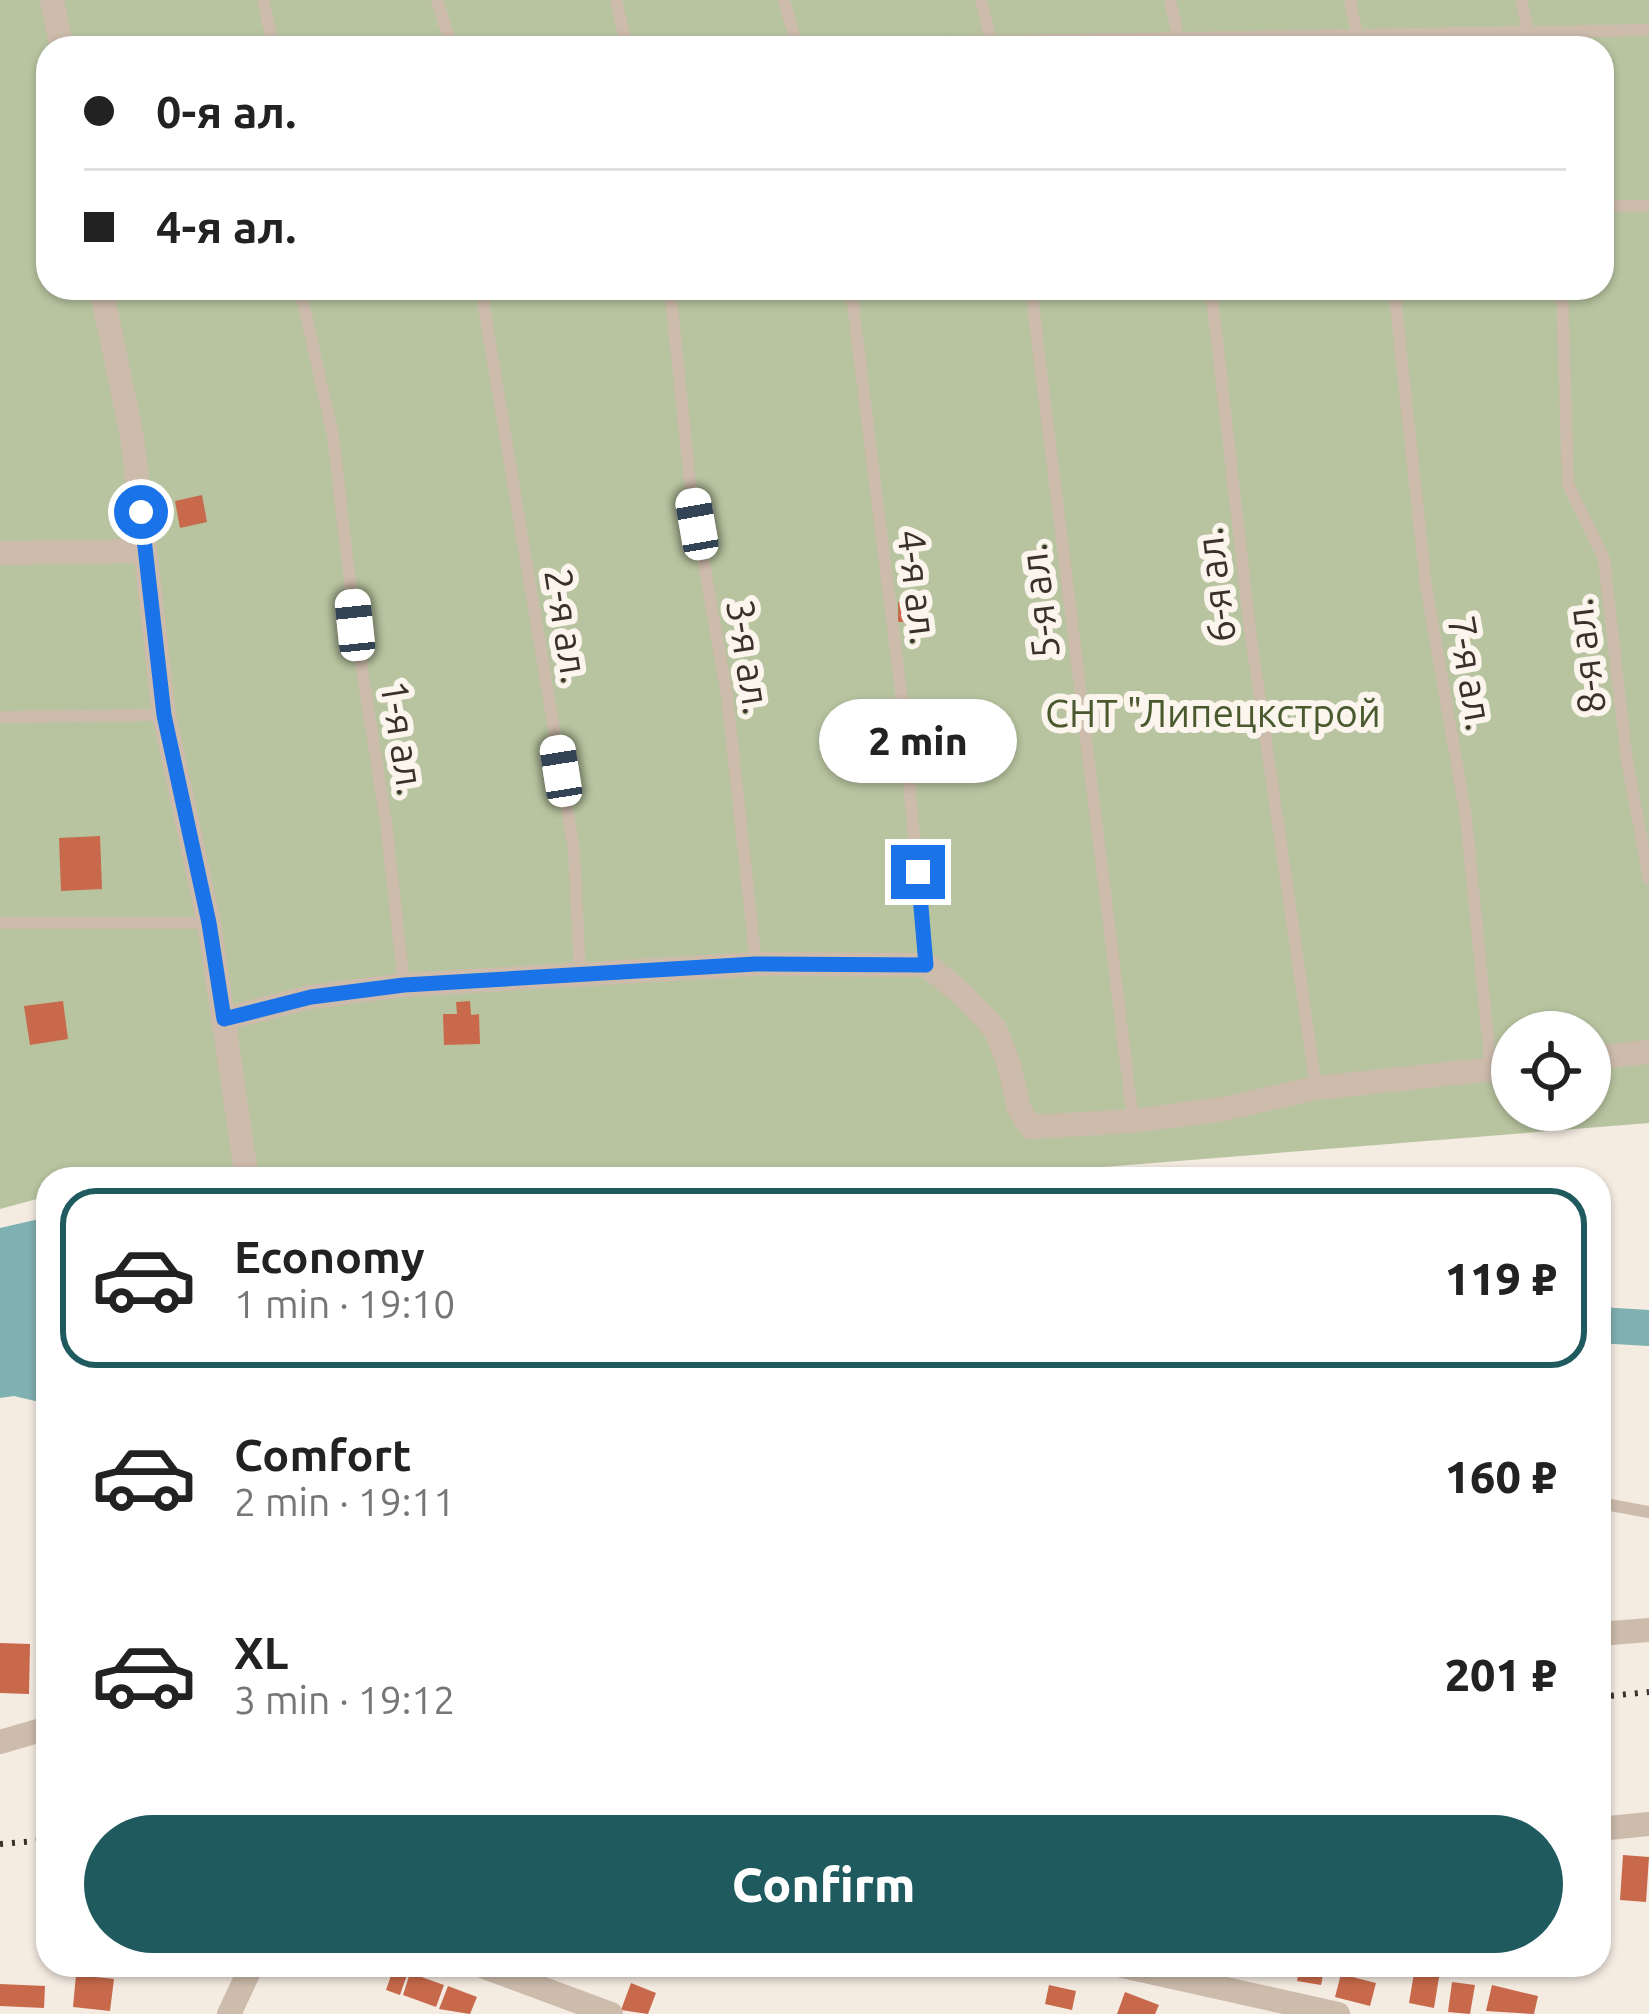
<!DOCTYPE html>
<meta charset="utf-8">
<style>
body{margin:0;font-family:Ubuntu,sans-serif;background:#f6f6f6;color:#222;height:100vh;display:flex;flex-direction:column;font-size:45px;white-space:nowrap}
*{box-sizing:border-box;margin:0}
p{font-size:39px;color:#767676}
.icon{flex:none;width:66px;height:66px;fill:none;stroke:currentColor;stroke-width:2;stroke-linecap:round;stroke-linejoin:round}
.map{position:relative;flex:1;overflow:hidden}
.drawer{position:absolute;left:36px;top:1167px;width:1575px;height:810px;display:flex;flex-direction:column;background:#fff;border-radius:36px;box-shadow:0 3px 9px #0004}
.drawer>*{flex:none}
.top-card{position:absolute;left:36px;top:36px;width:1578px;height:264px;border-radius:36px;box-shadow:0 3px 9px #0004;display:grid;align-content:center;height:264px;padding:0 48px;background:#fff}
.fabs{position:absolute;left:1491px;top:1011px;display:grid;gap:24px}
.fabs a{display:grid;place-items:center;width:120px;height:120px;border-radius:50%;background:#fff;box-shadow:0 3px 9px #0004;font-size:60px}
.end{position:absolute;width:54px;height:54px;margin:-27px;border:15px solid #1a73e8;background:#fff;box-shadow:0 0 0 6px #fff}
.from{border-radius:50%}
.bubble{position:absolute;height:84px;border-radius:42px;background:#fff;box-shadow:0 3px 9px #0004;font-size:39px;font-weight:800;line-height:84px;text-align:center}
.car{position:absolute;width:36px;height:72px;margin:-36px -18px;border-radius:15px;box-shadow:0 0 9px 3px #0007;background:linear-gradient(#fff 24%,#345 0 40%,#fff 0 76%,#345 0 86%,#fff 0)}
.top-card b{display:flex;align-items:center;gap:42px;height:114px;font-size:45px}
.top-card b+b{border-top:3px solid #e0e0e0}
.top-card i{width:30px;height:30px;background:#222}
ul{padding:21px 0 0;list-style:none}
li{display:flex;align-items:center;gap:36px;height:180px;margin:0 24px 18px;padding:0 24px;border:6px solid transparent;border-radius:36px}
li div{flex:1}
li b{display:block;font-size:45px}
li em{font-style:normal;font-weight:800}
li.on{border-color:#1f5a5e}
li>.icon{width:108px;height:108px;stroke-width:1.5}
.action{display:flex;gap:24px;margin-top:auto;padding:24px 48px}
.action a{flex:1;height:138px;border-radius:72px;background:#1f5a5e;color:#fff;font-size:48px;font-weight:800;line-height:138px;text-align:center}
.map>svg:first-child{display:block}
.green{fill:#b8c4a0;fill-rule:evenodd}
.water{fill:#7fb0b2}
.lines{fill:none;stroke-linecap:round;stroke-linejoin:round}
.river{stroke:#7fb0b2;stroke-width:36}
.building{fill:#c8694b}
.lane{stroke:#cdbbac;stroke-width:12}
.street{stroke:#cdbbac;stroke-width:24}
.rail{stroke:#3b302b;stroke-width:6;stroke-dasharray:3 9;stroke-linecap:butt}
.route{stroke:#1a73e8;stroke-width:15}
.labels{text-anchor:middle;stroke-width:12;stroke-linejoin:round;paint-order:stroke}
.street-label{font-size:39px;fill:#3b302b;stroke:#fbf5ee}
.park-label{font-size:39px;fill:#4a5a2e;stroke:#fbf5ee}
</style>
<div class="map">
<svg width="1649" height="2014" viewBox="0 0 1649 2014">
<rect width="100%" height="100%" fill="#f4ebe1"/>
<path class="green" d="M0,0H1649V1123L954,1179H48V1196L0,1209ZM48,48H1602V288H48ZM1512,1032H1590V1110H1512Z"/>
<path class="water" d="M48,1217V1404L14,1396L0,1398V1228Z"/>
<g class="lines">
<path class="river" d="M1599,1325L1649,1328"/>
</g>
<path class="building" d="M202,495L207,522L180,528L175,501Z
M898,602H925V622H898Z
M100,836L102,889L61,891L59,838Z
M63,1001L68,1039L30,1045L24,1006Z
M470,1001L471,1015L479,1014L480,1044L444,1045L443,1014H457L456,1002Z
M0,1643L30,1644L29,1694L0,1693Z
M1623,1855L1649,1857L1646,1902L1620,1900Z
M1300,1965H1325L1321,1985L1297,1981Z
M394,1967L408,1972L400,1995L386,1990Z
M1415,1967L1440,1971L1434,2008L1409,2003Z
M410,1973L444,1985L436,2007L403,1995Z
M1341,1974L1376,1983L1370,2006L1335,1997Z
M76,1975L114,1979L110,2011L73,2007Z
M1452,1982L1475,1985L1470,2014L1448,2012Z
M631,1983L656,1993L648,2014L621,2010Z
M0,1984L45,1986L44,2008L0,2006Z
M1049,1985L1076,1991L1072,2010L1045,2004Z
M1492,1985L1538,1996L1534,2014L1486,2011Z
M448,1986L477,1997L470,2014L439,2009Z
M1125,1992L1159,2005L1155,2014H1117Z"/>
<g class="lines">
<path class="lane" d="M263,0L274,48
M437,0L452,48
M616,0L627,48
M784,0L797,48
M981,0L992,45
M1170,0L1181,48
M1350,0L1360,48
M1521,0L1532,48
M594,48L1649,30
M1602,206H1649
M300,288L333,436L355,625L386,822L404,985
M484,288V307L574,850L580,974
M670,288L690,482L727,696L756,964
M851,288L900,684L926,965
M1031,288L1133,1121
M1211,288L1250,630L1316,1087
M1394,288L1426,586L1466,817L1491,1069
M1562,288L1568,484L1604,559L1627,761L1649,879
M0,717L163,715
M0,923H209
M1599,1503L1649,1512"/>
<path class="street" d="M52,0L62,48
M101,288L132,436L164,715L209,923L247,1179
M0,553L145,551
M224,1019L311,997L404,985L756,964L926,965L959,991L995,1029L1009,1064L1019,1109L1031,1127L1133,1121L1224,1109L1316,1088L1512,1067
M1590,1058L1649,1052
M1599,1634L1649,1630
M0,1742L48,1728
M1599,1829L1649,1824
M479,1965L611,2014
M1118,1965L1338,2014
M229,2014L252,1965"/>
<path class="rail" d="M1599,1697L1649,1692
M0,1844L48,1840"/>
</g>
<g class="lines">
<path class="route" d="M141,512L164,715L209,923L224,1019L311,997L404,985L755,964L926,965L918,872"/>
</g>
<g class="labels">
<g class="street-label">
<text transform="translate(1215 585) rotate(-97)" y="14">6-я ал.</text>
<text transform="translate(918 587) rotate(83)" y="14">4-я ал.</text>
<text transform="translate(1039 601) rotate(-97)" y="14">5-я ал.</text>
<text transform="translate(567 626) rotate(81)" y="14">2-я ал.</text>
<text transform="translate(1585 656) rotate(-97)" y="14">8-я ал.</text>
<text transform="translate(749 657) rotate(81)" y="14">3-я ал.</text>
<text transform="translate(1471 673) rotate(80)" y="14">7-я ал.</text>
<text transform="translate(403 738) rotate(81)" y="14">1-я ал.</text>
</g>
<g class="park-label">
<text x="1213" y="727">СНТ "Липецкстрой</text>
</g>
</g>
</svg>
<div class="fabs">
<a><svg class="icon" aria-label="locate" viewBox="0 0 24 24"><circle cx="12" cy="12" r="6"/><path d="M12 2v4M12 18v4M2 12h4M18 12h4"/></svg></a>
</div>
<i class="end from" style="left:141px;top:512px"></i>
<i class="end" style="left:918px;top:872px"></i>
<div class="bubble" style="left:819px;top:699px;width:198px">2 min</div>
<i class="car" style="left:697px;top:524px;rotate:350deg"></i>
<i class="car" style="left:355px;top:625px;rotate:354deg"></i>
<i class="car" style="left:561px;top:771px;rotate:351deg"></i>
<div class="top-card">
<b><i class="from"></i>0-я ал.</b>
<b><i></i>4-я ал.</b>
</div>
<section class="drawer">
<ul>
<li class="on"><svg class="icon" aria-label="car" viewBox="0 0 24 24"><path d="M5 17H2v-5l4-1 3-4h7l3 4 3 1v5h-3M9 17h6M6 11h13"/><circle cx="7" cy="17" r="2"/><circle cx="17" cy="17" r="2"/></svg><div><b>Economy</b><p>1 min · 19:10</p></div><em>119 ₽</em></li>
<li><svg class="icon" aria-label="car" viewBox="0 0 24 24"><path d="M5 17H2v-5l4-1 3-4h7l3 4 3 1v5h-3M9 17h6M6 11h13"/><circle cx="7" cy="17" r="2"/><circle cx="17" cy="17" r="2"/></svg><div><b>Comfort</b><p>2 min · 19:11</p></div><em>160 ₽</em></li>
<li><svg class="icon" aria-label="car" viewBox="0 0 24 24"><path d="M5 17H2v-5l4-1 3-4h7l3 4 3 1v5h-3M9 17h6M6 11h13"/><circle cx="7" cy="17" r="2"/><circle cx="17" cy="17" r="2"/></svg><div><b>XL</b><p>3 min · 19:12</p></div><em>201 ₽</em></li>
</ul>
<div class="action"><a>Confirm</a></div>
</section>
</div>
